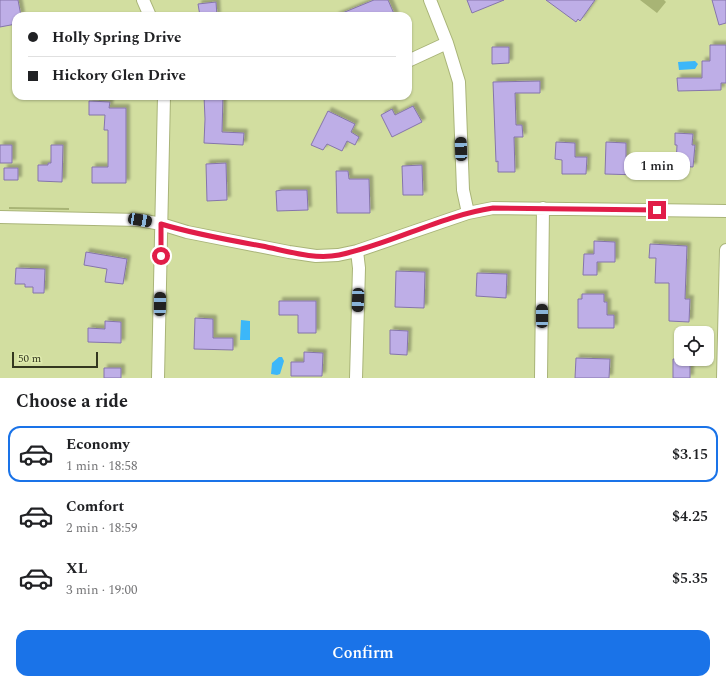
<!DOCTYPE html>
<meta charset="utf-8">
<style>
body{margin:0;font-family:Spectral,serif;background:#f2f2f2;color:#202124;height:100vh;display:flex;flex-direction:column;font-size:15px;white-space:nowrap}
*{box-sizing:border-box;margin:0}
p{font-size:13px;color:#757577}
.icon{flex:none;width:22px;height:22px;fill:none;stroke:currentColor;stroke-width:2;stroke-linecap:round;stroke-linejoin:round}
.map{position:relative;height:378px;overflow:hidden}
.drawer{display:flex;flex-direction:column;background:#fff;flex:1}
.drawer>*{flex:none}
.hud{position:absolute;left:12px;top:12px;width:400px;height:88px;border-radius:12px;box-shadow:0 1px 3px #0004;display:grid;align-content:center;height:88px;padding:0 16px;background:#fff}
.fabs{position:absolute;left:674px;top:326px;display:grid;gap:8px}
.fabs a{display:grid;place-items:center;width:40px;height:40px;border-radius:8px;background:#fff;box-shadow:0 1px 3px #0004;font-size:20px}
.scale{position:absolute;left:12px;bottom:10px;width:86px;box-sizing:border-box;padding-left:4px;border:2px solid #33371f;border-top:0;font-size:11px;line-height:14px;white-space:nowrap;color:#33371f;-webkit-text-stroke:3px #dfebad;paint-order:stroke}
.end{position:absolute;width:18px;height:18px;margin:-9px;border:5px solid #e11d48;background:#fff;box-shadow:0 0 0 2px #fff}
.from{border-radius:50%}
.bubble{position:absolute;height:28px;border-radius:12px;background:#fff;box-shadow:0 1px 3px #0004;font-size:13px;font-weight:600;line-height:28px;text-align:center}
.car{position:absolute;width:12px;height:24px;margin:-12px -6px;border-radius:5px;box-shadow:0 0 3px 1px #0007;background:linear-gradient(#222 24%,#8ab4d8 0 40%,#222 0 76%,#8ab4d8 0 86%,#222 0)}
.hud b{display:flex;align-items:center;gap:14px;height:38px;font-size:15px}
.hud b+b{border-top:1px solid #e0e0e0}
.hud i{width:10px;height:10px;background:#202124}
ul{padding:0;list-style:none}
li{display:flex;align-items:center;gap:12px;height:56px;margin:0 8px 6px;padding:0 8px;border:2px solid transparent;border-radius:12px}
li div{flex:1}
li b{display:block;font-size:15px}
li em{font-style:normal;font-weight:600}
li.current{border-color:#1a73e8}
li>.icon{width:36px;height:36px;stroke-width:1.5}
h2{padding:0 16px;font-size:18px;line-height:48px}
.button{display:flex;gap:8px;margin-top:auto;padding:8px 16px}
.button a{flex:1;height:46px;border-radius:12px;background:#1a73e8;color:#fff;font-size:16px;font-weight:600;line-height:46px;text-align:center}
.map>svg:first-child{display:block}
.green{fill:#a8b475}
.water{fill:#3cb7f9}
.building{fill:#beaee7;stroke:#8575ab;filter:url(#shadow)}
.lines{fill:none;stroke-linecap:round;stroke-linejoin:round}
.minor-casing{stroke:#a9b478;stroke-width:14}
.minor{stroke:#fff;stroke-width:12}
.route{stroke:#e11d48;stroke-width:5}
</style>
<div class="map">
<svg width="726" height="378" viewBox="0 0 726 378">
<defs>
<filter id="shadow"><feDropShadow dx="3.5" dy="-3.5" stdDeviation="1" flood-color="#0004"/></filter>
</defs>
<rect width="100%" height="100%" fill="#d2dea0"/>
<path class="green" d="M640,0H664L666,2L657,13Z
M9,207L69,208V210L9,209Z"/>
<path class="water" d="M695,61L698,64L695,69L679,70L678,62Z
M241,320L250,321V340H240Z
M279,357H282L284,361L280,374L277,375L271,374L272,363Z"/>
<path class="building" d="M0,0H18L21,16H16V24L0,27Z
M374,0H388L395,16H335Z
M467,0H504L472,13Z
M546,0H595L580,21L578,19L576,22Z
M712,0H726V23L719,25Z
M216,2L217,16H200L198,4Z
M710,45H726V83H721V90L678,91L677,78H702V61H710Z
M492,47H509V63L492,64Z
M540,81V93H515L516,125H522L523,137H514L515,172H498V161L496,162L493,82Z
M204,96H223L222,132L244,133L243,145L204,143L205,119Z
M89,101L110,102L109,108H126V183H92V167H108V130H104L105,115H89Z
M413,106L422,122L392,137L381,115L392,109L395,115Z
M328,111L355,124L351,132L359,137L355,145L347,141L342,151L327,144L323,150L311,145Z
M675,133L693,134L692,145H695L693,167L676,166L677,145H675Z
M556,142L575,143V157H587L586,174H562V160L555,159Z
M606,142L626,143V160L640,161L639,175L605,174Z
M0,145H12V163H0Z
M51,145H63L62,182L38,181V165H48V163H51Z
M226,163L227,200L207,201L206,164Z
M422,165L423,195H403L402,166Z
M4,168H18V180H4Z
M336,171H348L349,179H369L370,213H337Z
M282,190H307L308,210L277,211L276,191Z
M594,241L615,242V262H597V275H583L584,254H594Z
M650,244L687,246L685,299H690L689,322L669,321V283H655L656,258H649Z
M86,252L127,259L123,284L105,282L107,269L84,265Z
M16,268L45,269L44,293H33V287H25V284H15Z
M396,271L425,272L424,308L395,307Z
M477,273L507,274L506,298L476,296Z
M582,294H604V302H607V315H614V328H578V299H582Z
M279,301H316V333H298V315H279Z
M195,318L213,319V338H233V350L194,349Z
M105,321L121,322V343L88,342V328L105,329Z
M390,330L408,331L407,355L390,354Z
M304,352L323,353L322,376H291V362H304Z
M576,358L610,359L609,378H575Z
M673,359H690V378H673Z
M104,368H121V378H104Z"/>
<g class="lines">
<defs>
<path id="minor" d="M143,0L150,16
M430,0L447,43L459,82L463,190L468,213
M408,61L447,43
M0,217L140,220L161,224L187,232L289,252L316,256L338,255L357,251L468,213L493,208L726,211
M158,378L164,96
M356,378L359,268L357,251
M541,378L543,208
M723,378L726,250"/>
</defs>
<use href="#minor" class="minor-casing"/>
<use href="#minor" class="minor"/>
</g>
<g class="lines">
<path class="route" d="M161,256V224C194,234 228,240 262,246C287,251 314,260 339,255C392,244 440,216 493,208L657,210"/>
</g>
</svg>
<div class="fabs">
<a><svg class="icon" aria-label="locate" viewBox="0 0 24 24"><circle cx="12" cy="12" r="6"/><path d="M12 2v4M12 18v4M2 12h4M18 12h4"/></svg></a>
</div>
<div class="scale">50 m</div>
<i class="end from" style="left:161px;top:256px"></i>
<i class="end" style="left:657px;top:210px"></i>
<div class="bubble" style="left:624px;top:152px;width:66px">1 min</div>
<i class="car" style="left:461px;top:149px;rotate:358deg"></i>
<i class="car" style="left:140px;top:220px;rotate:100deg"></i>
<i class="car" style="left:358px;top:300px;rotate:182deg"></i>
<i class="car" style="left:160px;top:304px;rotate:1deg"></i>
<i class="car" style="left:542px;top:316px;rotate:0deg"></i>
<div class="hud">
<b><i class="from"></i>Holly Spring Drive</b>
<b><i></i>Hickory Glen Drive</b>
</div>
</div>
<section class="drawer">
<h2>Choose a ride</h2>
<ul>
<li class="current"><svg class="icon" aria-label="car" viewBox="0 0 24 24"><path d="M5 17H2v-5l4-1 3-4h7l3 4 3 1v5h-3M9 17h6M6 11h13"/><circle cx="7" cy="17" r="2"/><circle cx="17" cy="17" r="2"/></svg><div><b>Economy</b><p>1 min · 18:58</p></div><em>$3.15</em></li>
<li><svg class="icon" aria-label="car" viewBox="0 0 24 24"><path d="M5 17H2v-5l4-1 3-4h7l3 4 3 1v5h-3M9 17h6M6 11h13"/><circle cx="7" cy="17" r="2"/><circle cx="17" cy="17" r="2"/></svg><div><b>Comfort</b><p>2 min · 18:59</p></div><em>$4.25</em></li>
<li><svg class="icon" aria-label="car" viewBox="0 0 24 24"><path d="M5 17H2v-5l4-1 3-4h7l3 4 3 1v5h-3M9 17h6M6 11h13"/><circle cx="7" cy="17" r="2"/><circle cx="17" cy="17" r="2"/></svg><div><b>XL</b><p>3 min · 19:00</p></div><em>$5.35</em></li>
</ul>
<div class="button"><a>Confirm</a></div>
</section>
